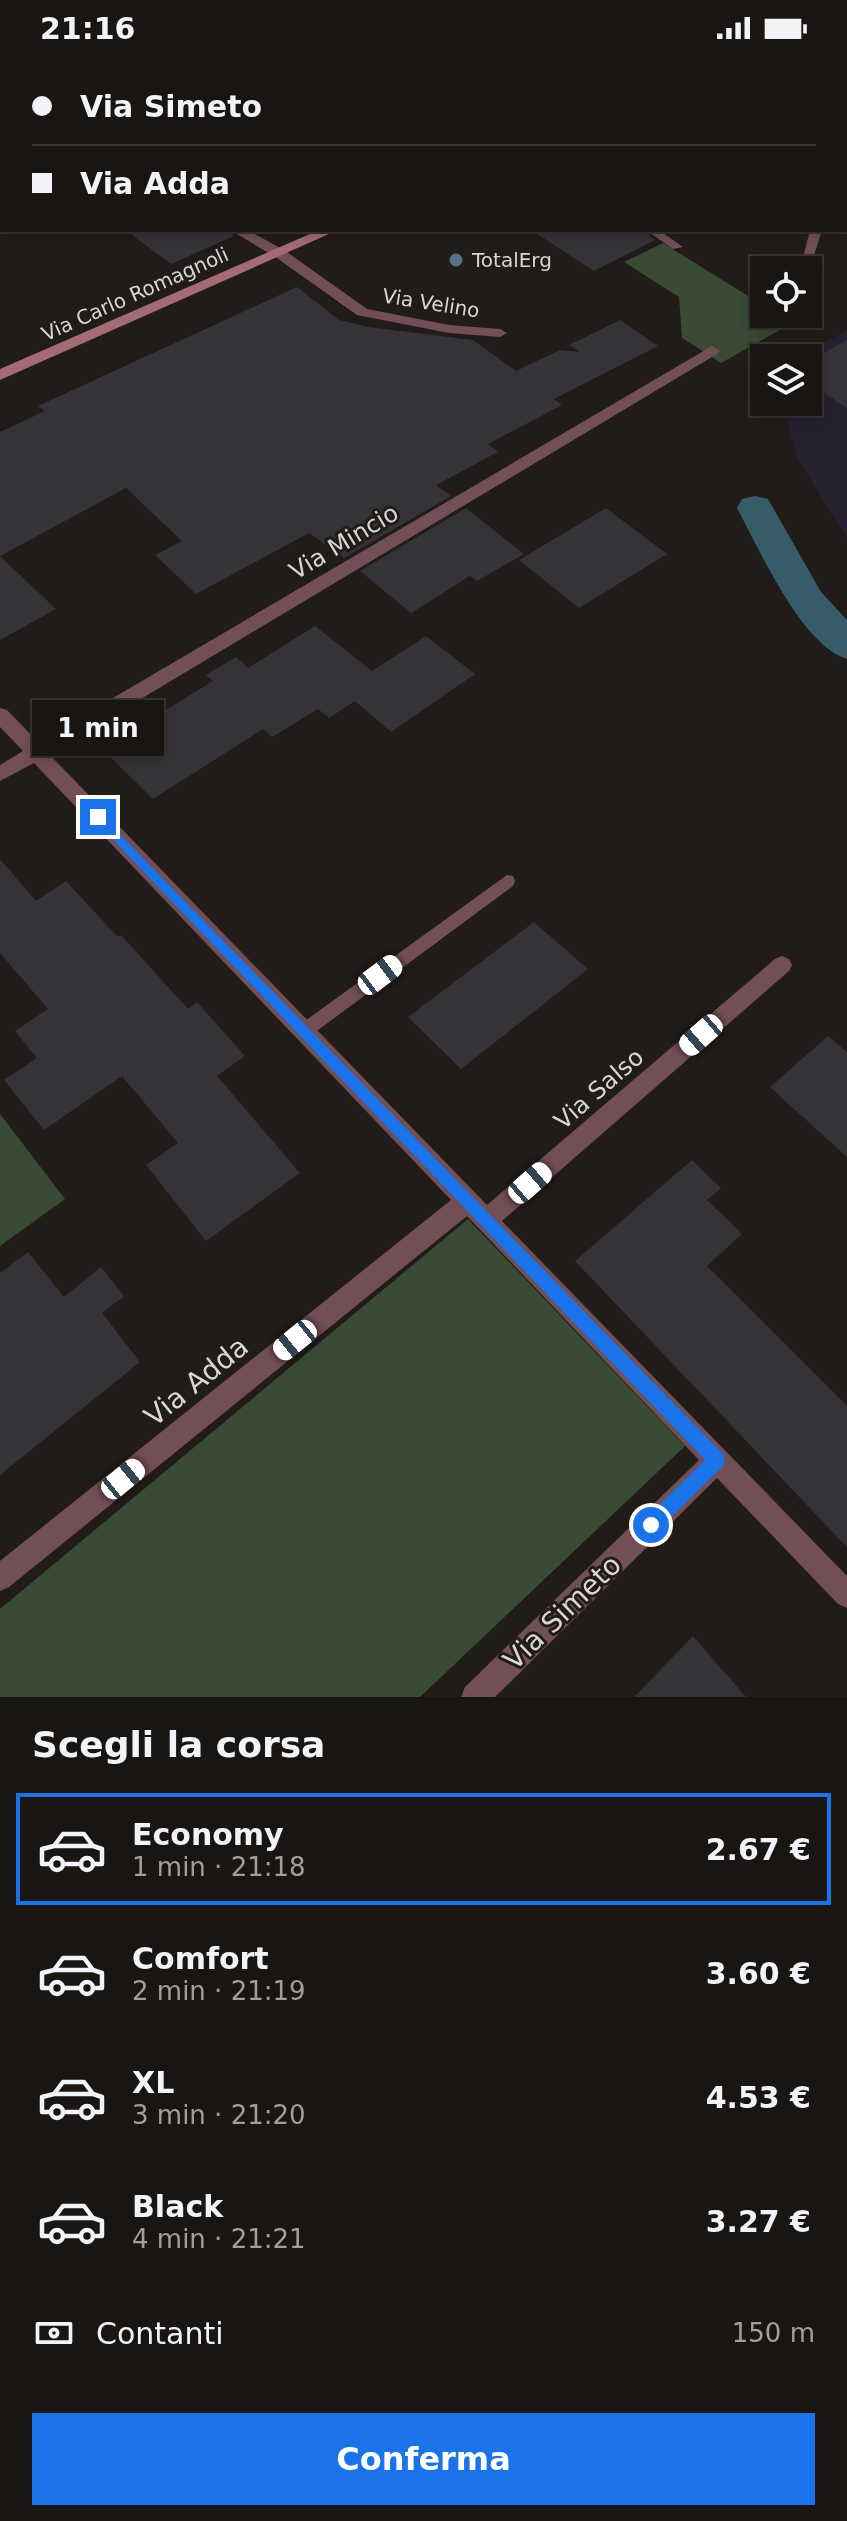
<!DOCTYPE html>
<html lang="it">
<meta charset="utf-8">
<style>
body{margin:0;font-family:"DejaVu Sans",sans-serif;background:#262221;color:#f1f3f6;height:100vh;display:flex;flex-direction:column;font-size:30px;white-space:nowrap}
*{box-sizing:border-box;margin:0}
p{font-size:26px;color:#9f9fa0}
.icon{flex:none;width:44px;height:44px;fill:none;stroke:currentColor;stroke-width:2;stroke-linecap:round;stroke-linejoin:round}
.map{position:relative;height:1641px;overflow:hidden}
.details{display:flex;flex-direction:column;background:#191513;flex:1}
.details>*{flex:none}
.hud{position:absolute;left:0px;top:0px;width:848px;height:176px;box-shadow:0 4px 12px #0003,0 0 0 2px #373433;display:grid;align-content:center;height:176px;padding:0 32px;background:#191513}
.buttons{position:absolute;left:750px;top:200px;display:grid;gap:16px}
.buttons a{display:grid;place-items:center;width:72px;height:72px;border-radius:0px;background:#191513;box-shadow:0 4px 12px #0003,0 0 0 2px #373433;font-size:40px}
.end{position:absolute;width:36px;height:36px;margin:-18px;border:10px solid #1a73e8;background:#fff;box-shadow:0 0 0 4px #fff}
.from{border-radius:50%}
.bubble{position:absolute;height:56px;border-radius:0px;background:#191513;box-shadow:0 4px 12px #0003,0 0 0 2px #373433;font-size:26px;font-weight:700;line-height:56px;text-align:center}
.car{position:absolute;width:24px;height:48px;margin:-24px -12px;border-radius:10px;box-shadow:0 0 6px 2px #0007;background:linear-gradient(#fff 24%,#345 0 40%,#fff 0 76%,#345 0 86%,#fff 0)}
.hud b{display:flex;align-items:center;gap:28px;height:76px;font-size:30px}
.hud b+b{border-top:2px solid #373433}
.hud i{width:20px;height:20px;background:#f1f3f6}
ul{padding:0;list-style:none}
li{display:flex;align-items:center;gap:24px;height:112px;margin:0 16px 12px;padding:0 16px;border:4px solid transparent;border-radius:0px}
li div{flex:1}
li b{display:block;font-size:30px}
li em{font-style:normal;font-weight:700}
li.on{border-color:#1a73e8}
li>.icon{width:72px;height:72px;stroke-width:1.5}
h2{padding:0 32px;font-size:36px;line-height:96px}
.pay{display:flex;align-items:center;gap:20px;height:88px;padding:0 32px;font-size:30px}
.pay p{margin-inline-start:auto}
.action{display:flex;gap:16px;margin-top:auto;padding:16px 32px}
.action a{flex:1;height:92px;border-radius:0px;background:#1a73e8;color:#fff;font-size:32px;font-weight:700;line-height:92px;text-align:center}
.status{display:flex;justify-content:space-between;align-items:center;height:56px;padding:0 40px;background:#191513;direction:ltr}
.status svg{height:22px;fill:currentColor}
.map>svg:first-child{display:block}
.industrial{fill:#252131}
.green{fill:#394a35}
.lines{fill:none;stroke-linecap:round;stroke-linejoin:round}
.canal{fill:#365b69;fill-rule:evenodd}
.building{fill:#353238}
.lane{fill:#724f55;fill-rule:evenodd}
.street{fill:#724f55;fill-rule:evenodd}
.secondary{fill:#a36b74;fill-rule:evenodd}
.route{fill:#1a73e8}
.service-dot{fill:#5c6f8a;stroke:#211c19;stroke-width:3}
.labels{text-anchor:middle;stroke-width:6;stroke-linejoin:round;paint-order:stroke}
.far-poi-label{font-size:20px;fill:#dad6d4;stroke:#211c19;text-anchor:start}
.far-street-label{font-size:20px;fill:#dad6d4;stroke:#211c19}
.street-label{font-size:24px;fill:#dad6d4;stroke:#211c19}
.near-street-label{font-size:28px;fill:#dad6d4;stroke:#211c19}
</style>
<div class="status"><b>21:16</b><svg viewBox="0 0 49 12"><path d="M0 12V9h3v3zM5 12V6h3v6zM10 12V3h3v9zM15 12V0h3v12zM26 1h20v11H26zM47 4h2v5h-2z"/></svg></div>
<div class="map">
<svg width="847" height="1641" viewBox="0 0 847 1641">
<rect width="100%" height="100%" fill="#211c19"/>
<path class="industrial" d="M847,275V482L797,402L782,346H808V302H796Z"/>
<path class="green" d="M663,187L764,250V258H777L792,267L721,307L682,282L679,241L624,206Z
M0,1058L65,1143L0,1190Z
M468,1163L685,1390L420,1641H0V1553Z"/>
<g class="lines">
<path class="canal" d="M755,440L768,443L821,536L847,564V603C802,590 759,493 737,452L742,443Z"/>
</g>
<path class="building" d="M125,174H227L234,180L171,208Z
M531,174H643L655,184L594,215Z
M297,231L339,264L368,271L473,284L516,315L560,294L580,296L569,289L620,264L658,290L554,343L562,349L488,388L498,396L436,429L451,440L344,502L309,477L196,538L155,499L182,485L126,432L0,500L56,553L0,584V376L45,355L38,350Z
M847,284V352L808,326V306Z
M466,452L524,498L477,525L470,520L411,557L360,515Z
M606,452L667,498L579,552L519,504Z
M315,570L372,615L426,580L475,618L391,676L355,645L329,662L318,653L272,681L263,673L153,743L102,693L213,625L206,619L236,601L248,612Z
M0,803L36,845L66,825L118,881L121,879L188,953L197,946L245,1000L217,1020L300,1117L206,1185L146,1109L178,1087L122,1020L44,1074L4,1024L37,1002L15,975L48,953L0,897Z
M534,866L588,913L461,1013L408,961Z
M828,980L847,996V1101L770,1031Z
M692,1104L721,1132L707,1144L742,1178L707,1210L847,1350V1491L575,1205Z
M28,1196L64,1241L101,1211L124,1240L102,1257L140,1306L0,1419V1217Z
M693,1580L746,1641H634Z"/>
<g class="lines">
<path class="lane" d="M846,97H847V103H846Z
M646,174H659L683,191L673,193Z
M810,174H822L810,212L808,214H800Z
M507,819L513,820L515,825L513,830L310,980L304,982L298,980L295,975L298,970Z"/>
<path class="street" d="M0,60H2V68H0Z
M230,174H247L284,194L367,253L449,269L500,273L507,277L500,281L449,277L357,259L274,200Z
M712,290L720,295L717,298L49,698L487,1149L775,903L782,900L789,903L792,909L789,915L502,1165L847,1520V1552L838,1548L717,1422L495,1641H461L465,1631L699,1404L467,1160L9,1531L0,1535V1505L451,1144L34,707L0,725V709L23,695L0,671V652L7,654L38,686Z"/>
<path class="secondary" d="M683,0H697L698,2H684Z
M701,0H713V2H701Z
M725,0H744L724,2Z
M319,174H338L0,324V313Z"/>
</g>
<path class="route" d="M98,756L723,1398L725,1404L723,1410L657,1475L651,1477L645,1475L642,1469L645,1463L705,1404L94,764L92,761Z"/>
<circle class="service-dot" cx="456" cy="204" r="8"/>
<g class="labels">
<g class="far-poi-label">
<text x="472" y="211">TotalErg</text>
</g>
<g class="far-street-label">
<text transform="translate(135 238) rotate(-24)" y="7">Via Carlo Romagnoli</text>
<text transform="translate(431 247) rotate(9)" y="7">Via Velino</text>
</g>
<g class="street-label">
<text transform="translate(344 486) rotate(-31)" y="8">Via Mincio</text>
<text transform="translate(599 1033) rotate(-41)" y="8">Via Salso</text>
</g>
<g class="near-street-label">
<text transform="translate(196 1325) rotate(-39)" y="10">Via Adda</text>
<text transform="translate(562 1556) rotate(-44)" y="10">Via Simeto</text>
</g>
</g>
</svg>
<div class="buttons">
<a><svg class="icon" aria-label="locate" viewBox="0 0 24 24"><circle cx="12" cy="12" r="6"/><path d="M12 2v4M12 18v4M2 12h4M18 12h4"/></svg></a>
<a><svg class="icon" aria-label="layers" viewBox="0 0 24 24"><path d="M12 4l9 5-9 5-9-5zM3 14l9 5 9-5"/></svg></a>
</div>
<i class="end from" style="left:651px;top:1469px"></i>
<i class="end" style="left:98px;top:761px"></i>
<div class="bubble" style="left:32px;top:644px;width:132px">1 min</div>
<i class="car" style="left:380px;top:919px;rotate:53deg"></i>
<i class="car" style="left:701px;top:979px;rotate:229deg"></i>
<i class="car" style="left:530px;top:1127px;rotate:49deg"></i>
<i class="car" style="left:295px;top:1284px;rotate:231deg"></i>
<i class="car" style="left:123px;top:1423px;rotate:51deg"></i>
<div class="hud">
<b><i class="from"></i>Via Simeto</b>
<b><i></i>Via Adda</b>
</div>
</div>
<section class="details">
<h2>Scegli la corsa</h2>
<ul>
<li class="on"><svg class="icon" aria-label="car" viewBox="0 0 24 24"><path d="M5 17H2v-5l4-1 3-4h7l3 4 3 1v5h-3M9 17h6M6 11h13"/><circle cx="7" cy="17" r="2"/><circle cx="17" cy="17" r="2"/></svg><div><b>Economy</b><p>1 min · 21:18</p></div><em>2.67 €</em></li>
<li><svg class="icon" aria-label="car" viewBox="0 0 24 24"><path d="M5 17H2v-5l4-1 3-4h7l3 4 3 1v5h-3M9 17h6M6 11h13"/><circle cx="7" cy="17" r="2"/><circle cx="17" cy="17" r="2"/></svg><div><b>Comfort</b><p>2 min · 21:19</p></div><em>3.60 €</em></li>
<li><svg class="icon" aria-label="car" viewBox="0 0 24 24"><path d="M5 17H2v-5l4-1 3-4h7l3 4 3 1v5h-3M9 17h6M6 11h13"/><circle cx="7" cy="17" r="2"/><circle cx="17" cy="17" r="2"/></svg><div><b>XL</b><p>3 min · 21:20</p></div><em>4.53 €</em></li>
<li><svg class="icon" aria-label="car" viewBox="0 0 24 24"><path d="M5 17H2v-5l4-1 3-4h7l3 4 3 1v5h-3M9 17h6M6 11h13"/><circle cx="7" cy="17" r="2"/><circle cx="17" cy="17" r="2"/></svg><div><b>Black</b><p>4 min · 21:21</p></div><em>3.27 €</em></li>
</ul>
<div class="pay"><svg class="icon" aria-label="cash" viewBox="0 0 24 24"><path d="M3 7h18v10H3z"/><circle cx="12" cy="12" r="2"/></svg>Contanti<p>150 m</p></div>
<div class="action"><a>Conferma</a></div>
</section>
